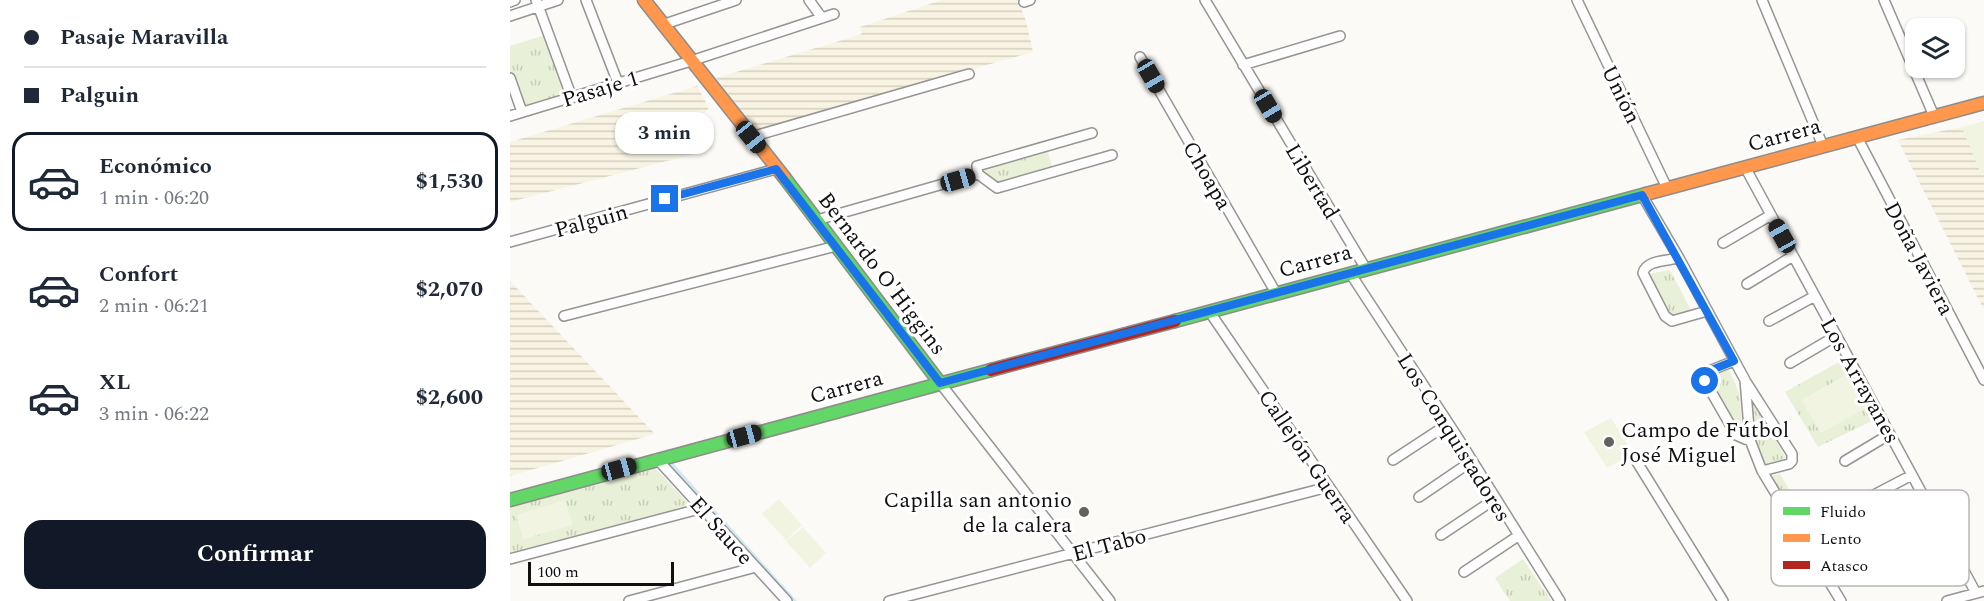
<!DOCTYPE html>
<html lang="es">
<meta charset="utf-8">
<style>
body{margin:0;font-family:Spectral,serif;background:#f2f2f3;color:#1f2937;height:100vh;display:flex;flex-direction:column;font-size:22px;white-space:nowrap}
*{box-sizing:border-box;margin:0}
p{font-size:20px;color:#747a83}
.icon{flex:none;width:33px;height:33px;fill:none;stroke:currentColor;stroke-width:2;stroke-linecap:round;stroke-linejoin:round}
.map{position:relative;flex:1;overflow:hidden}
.sheet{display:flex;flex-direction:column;background:#fff;width:510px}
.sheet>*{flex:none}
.top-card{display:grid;align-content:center;height:132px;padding:0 24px;background:#fff}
.fabs{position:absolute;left:1395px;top:18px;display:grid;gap:12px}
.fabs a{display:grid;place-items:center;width:60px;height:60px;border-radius:12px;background:#fff;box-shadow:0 2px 4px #0004;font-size:30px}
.scale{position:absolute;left:18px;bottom:15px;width:146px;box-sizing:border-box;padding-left:6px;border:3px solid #101010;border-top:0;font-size:16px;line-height:21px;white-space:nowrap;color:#101010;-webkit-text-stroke:4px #fff;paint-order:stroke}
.end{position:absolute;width:27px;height:27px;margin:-14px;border:8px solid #1a73e8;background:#fff;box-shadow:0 0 0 3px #fff}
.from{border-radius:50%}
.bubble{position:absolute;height:42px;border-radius:18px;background:#fff;box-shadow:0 2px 4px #0004;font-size:20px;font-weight:700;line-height:42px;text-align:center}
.car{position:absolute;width:18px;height:36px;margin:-18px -9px;border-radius:8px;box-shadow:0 0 4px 2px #0007;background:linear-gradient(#222 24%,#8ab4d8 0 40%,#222 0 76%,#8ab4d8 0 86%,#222 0)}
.top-card b{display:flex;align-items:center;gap:21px;height:57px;font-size:22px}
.top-card b+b{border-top:2px solid #e0e1e3}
.top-card i{width:15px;height:15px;background:#1f2937}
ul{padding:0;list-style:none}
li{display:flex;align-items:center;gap:18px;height:99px;margin:0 12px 9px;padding:0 12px;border:3px solid transparent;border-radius:18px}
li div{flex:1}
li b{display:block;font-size:22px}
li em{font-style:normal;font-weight:700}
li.current{border-color:#111827}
li>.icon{width:54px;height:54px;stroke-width:1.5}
.primary-button{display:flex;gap:12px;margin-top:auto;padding:12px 24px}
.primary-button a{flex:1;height:69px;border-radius:18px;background:#111827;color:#fff;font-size:24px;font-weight:700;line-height:69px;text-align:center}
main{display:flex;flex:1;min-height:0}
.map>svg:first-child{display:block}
.farmland{fill:url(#farmland-rules)}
.grass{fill:url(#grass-tufts)}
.pitch{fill:#f0f4e1}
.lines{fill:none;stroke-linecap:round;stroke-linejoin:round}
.stream{stroke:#ceeaf4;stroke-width:3}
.street-casing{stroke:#969594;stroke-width:12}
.fast-casing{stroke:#8d8c8a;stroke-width:15}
.slow-casing{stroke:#8d8c8a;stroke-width:15}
.jam-casing{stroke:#8d8c8a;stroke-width:15}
.street{stroke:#fffefe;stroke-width:9}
.fast{stroke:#63d668;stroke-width:12}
.slow{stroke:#ff974d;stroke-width:12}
.jam{stroke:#b3261e;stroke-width:12}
.route{stroke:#1a73e8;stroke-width:8}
.poi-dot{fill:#636260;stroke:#fff;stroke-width:2}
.labels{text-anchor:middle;stroke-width:6;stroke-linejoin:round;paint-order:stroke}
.street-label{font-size:22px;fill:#101010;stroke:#fff}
.poi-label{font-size:22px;fill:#101010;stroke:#fff;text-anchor:start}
.key{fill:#fff;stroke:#b7b7b7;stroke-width:1.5}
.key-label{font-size:16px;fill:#101010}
</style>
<main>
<section class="sheet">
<div class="top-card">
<b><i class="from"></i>Pasaje Maravilla</b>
<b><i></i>Palguin</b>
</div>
<ul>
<li class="current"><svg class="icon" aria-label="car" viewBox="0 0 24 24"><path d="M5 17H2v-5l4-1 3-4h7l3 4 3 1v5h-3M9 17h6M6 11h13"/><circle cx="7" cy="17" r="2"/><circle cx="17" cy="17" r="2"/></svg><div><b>Económico</b><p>1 min · 06:20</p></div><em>$1,530</em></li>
<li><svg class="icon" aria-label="car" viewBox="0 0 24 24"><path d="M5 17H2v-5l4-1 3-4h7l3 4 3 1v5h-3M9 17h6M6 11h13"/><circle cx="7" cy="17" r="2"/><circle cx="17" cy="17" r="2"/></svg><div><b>Confort</b><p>2 min · 06:21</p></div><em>$2,070</em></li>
<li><svg class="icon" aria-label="car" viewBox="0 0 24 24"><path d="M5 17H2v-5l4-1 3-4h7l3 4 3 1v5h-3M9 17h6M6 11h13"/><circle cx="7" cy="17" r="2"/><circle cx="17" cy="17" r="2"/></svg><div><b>XL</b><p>3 min · 06:22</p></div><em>$2,600</em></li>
</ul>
<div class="primary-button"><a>Confirmar</a></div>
</section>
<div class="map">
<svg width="1474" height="601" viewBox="0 0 1474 601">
<defs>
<pattern id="farmland-rules" width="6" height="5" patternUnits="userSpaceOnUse" patternTransform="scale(1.5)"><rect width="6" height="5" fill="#f8f3e3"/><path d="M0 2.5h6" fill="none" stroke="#d4cfc2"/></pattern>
<pattern id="grass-tufts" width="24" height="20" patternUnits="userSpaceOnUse" patternTransform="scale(1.5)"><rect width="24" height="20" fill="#e8f0d7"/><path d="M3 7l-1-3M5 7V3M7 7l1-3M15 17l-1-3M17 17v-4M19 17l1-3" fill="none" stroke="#c6cdb8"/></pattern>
</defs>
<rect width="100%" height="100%" fill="#fcfaf6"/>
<path class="farmland" d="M432,0H508L516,21L523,52L246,130L206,78L352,34L350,27Z
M187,86L199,108L183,124L203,149L0,202V142Z
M1452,127L1471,173H1474V310L1388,140Z
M0,281L145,434L0,476Z"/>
<path class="grass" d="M35,35L56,96L13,108L0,72V46Z
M537,149L543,169L488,185L473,174L471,168Z
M1160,270L1182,312L1160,318L1138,274Z
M1329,362L1364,420L1308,447L1275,392Z
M1219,369L1229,393L1233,432L1229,434L1199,377Z
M1240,396L1276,458L1254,464L1243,439Z
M142,465L182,507L0,556V507Z
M1270,474L1294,515L1284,518L1259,477Z
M1013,559L1041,601H1000L985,578Z"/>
<path class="pitch" d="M1474,121V173L1471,174L1452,127Z
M1336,375L1356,408L1311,433L1291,400Z
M1101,418L1123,453L1097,468L1074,432Z
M269,499L292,525L276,540L252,514Z
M55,500L63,525L13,539L6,515Z
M293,527L316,553L300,568L276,541Z"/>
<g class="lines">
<path class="stream" d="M161,463L285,601"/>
<defs>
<path id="street" d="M26,0L62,98
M76,0L108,83
M299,0L312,18
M695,0L856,269
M1067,0L1157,188
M1252,0L1313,146
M1374,0L1424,116
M0,2L5,0
M514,2L520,0
M0,16L48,0
M152,25L226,0
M630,57L766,293
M733,65L830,36
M0,78L12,112
M0,116L181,61L324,14
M241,137L459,74
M1347,137L1474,380
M1235,167L1466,593
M468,174L487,188L602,155
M1132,195L1169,258L1235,380L1240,440L1252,471L1331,601
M307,220L468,174L467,166L582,133
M0,242L266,169
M1213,243L1261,215
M1169,258C1157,261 1136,260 1133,273L1155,316L1162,321L1197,311
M840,273L948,438L1050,601
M1237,284L1283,256
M699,311L897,601
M54,316L326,246
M1259,321L1305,296
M1224,361L1199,371L1195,375V381L1226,435L1235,439L1240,440
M1280,363L1326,336
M1236,382L1282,454V461L1279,464L1252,471
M430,383L600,601
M147,459L277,601
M883,460L938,424
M1335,461L1380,434
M1127,462L1213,601
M909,497L962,461
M1358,498L1402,475
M1282,522L1328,508
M931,535L985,499
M1380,539L1423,513
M0,559L193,508
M1312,571L1359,557
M954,572L1008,536
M1403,577L1445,553
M119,601L246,567
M379,601L818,487
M1437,601L1474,591"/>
<path id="fast" d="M274,177L430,383
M665,321L1136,194
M0,500L481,370"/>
<path id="slow" d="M134,0L274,177
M1136,194L1474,103"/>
<path id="jam" d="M481,370L665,321"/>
</defs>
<use href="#street" class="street-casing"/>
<use href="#fast" class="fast-casing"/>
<use href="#slow" class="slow-casing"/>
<use href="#jam" class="jam-casing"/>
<use href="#street" class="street"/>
<use href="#fast" class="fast"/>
<use href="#slow" class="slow"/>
<use href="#jam" class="jam"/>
</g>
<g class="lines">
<path class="route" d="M155,199L266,169L430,383L1132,195L1224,361L1199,371L1195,375V381"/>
</g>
<g class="poi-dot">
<circle cx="1099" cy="442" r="6"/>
<circle cx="574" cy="512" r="6"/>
</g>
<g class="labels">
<g class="street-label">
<text transform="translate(90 88) rotate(-17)" y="8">Pasaje 1</text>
<text transform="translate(1112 94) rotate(64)" y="8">Unión</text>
<text transform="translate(1274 134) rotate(-15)" y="8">Carrera</text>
<text transform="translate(698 175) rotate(60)" y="8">Choapa</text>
<text transform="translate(803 181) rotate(59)" y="8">Libertad</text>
<text transform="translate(81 220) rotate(-15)" y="8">Palguin</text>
<text transform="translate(1410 258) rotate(62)" y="8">Doña Javiera</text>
<text transform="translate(805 260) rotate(-15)" y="8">Carrera</text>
<text transform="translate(373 273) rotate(53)" y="8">Bernardo O'Higgins</text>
<text transform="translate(1351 380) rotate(61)" y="8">Los Arrayanes</text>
<text transform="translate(336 386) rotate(-15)" y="8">Carrera</text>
<text transform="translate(945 437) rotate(58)" y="8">Los Conquistadores</text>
<text transform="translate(798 456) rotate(56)" y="8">Callejón Guerra</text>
<text transform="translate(212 530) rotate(48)" y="8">El Sauce</text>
<text transform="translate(599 544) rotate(-15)" y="8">El Tabo</text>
</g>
<g class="poi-label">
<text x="1111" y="437">Campo de Fútbol<tspan x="1111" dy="25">José Miguel</tspan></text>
<text x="562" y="507" text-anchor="end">Capilla san antonio<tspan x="562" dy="25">de la calera</tspan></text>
</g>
</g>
<rect x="1261" y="490" width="198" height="96" rx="9" class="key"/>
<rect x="1273" y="507" width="27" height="8" fill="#63d668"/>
<rect x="1273" y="534" width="27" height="8" fill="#ff974d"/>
<rect x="1273" y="561" width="27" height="8" fill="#b3261e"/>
<g class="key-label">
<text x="1310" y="517">Fluido</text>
<text x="1310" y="544">Lento</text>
<text x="1310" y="571">Atasco</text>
</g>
</svg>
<div class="fabs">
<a><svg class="icon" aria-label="layers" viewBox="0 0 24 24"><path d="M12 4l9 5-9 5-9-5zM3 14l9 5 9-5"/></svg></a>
</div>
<div class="scale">100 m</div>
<i class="end from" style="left:1195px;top:381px"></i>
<i class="end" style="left:155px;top:199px"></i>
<div class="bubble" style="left:105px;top:112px;width:99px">3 min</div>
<i class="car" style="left:641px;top:76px;rotate:150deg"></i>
<i class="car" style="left:758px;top:106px;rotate:149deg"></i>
<i class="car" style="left:241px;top:137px;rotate:141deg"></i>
<i class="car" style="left:448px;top:180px;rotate:74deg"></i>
<i class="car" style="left:1272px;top:236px;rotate:331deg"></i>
<i class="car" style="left:234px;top:436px;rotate:75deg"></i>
<i class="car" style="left:109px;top:469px;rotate:75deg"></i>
</div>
</main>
